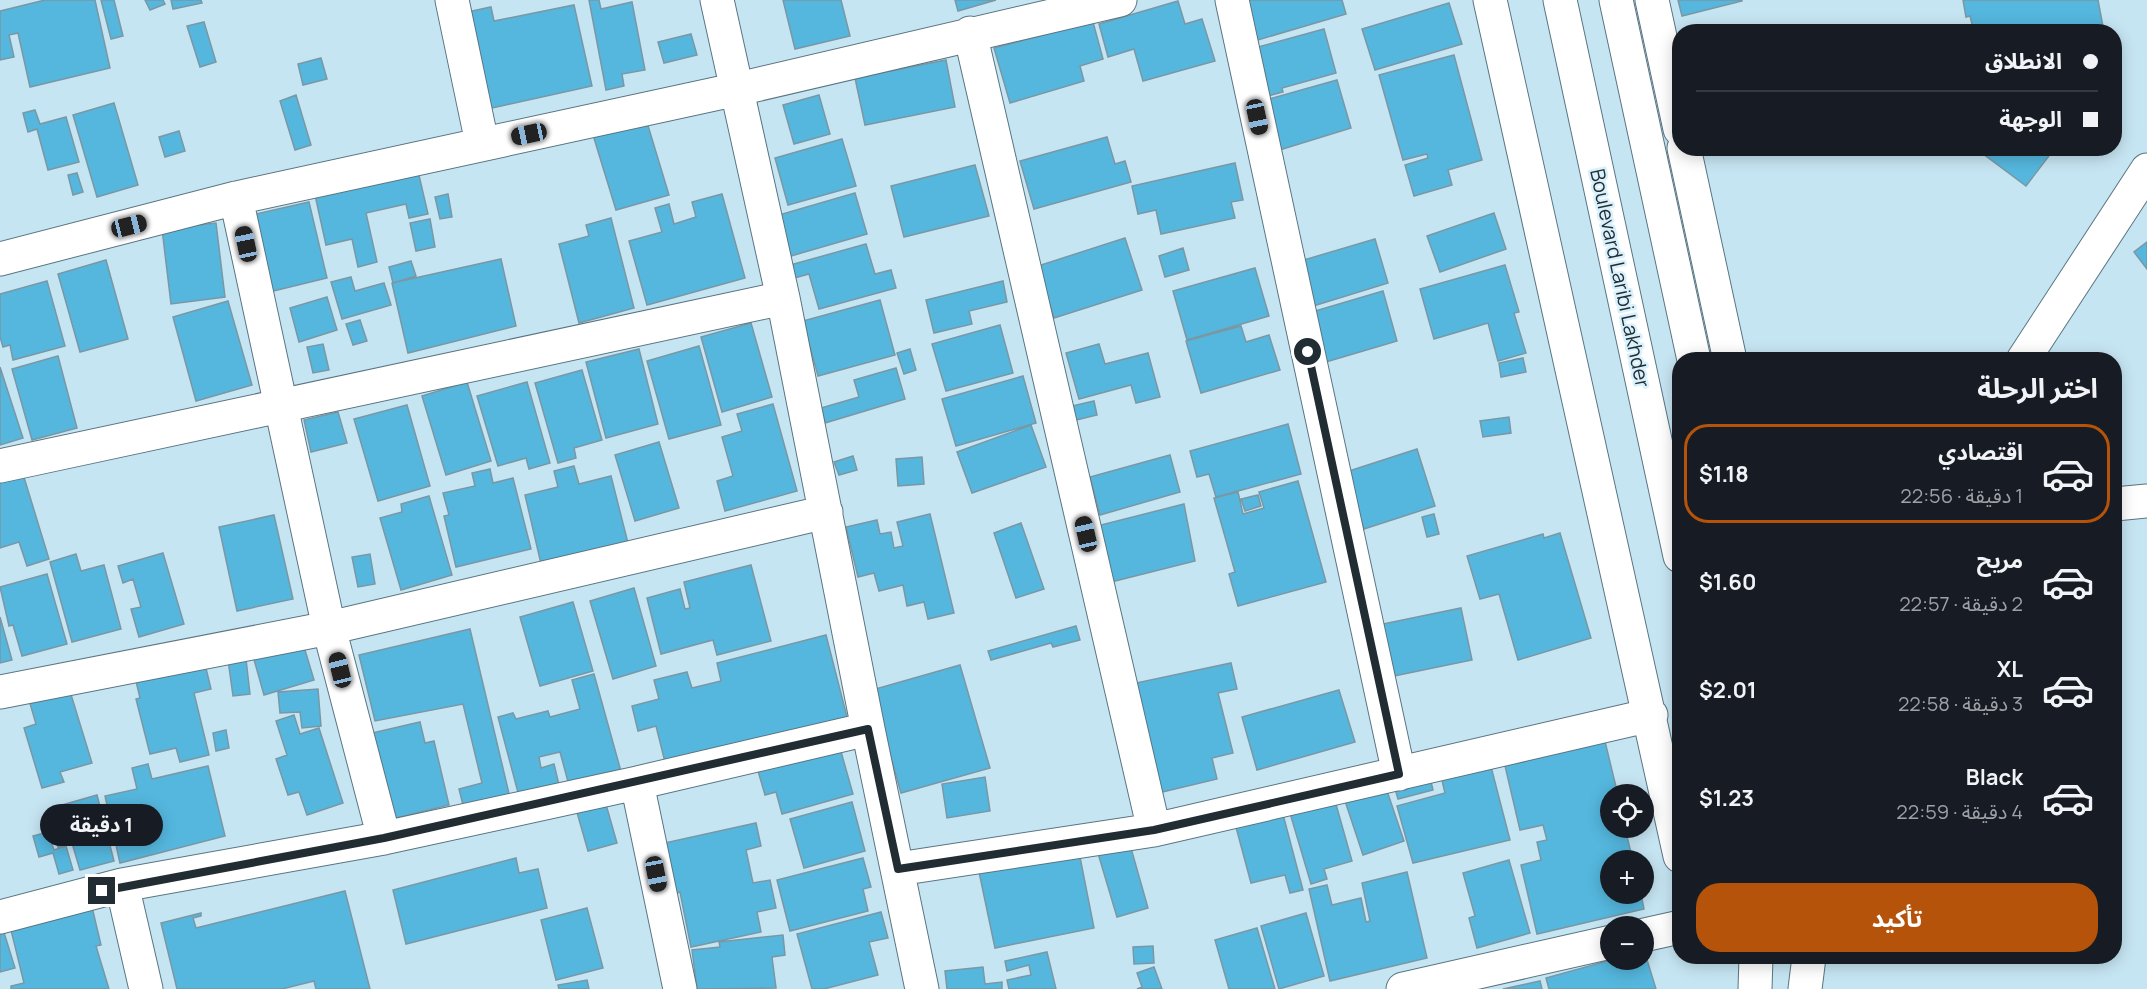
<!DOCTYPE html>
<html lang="ar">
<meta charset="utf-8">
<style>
body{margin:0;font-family:Manrope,"Noto Sans Arabic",sans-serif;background:#20242c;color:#f1f3f6;direction:rtl;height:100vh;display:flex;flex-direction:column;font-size:22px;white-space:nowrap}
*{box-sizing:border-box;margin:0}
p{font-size:20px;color:#9ea1a6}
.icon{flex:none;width:33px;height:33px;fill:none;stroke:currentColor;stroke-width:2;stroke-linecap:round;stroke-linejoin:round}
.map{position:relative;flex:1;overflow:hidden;direction:ltr}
.side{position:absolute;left:1672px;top:352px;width:450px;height:612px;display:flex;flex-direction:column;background:#171b24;border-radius:24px;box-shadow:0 3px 15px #0003;direction:rtl}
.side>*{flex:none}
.top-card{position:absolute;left:1672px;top:24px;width:450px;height:132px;border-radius:24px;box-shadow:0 3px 15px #0003;direction:rtl;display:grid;align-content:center;height:132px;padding:0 24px;background:#171b24}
.buttons{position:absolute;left:1600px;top:784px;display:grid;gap:12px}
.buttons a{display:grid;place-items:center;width:54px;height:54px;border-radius:50%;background:#171b24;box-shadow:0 3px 15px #0003;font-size:30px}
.end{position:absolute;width:27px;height:27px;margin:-14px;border:8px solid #222d33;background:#fff;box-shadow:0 0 0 3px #fff}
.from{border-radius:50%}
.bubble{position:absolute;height:42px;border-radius:21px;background:#171b24;box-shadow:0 3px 15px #0003;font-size:20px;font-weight:700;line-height:42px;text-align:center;direction:rtl}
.car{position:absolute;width:18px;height:36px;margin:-18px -9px;border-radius:8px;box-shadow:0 0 4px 2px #0007;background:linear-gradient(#222 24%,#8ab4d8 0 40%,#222 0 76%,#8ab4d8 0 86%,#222 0)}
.top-card b{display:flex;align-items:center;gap:21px;height:57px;font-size:22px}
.top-card b+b{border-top:2px solid #363941}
.top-card i{width:15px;height:15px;background:#f1f3f6}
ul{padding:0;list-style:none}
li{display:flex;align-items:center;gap:18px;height:99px;margin:0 12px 9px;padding:0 12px;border:3px solid transparent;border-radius:24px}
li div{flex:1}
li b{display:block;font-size:22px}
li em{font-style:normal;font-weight:700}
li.current{border-color:#b45309}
li>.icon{width:54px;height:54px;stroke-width:1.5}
h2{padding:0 24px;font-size:27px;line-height:72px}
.primary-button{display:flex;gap:12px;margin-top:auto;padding:12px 24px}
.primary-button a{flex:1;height:69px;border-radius:24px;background:#b45309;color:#fff;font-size:24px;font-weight:700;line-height:69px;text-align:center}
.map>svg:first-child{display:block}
.building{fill:#55b7de;stroke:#7a97a4;stroke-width:1.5}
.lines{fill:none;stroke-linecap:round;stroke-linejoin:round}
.minor-casing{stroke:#5a7582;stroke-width:35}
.major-casing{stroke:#5a7582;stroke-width:35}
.minor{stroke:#fff;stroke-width:33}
.major{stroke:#fff;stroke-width:33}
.route{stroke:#222d33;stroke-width:8}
.labels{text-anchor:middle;stroke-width:5;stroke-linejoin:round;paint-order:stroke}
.street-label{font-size:20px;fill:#222d33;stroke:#d8f1fc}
</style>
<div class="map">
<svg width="2147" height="989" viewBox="0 0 2147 989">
<rect width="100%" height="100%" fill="#c6e5f3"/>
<path class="building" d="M45,0H95L110,68L30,87L18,33L9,35L14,57L0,60V11Z
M101,0H114L123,36L111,39Z
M145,0H163L165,4L150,10Z
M171,0H201L202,3L173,9Z
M589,0H599L601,9L632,2L645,70L622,74L624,86L606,90Z
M783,0H841L850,36L795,49Z
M955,0H996L958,11Z
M1238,0H1342L1346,14L1251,42Z
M1678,0H1742V1L1682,16Z
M1963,0H2098L2104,32H1974L1970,16L1966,17Z
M1178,1L1185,24L1202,19L1215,61L1143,81L1134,49L1108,57L1099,24Z
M1449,3L1462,44L1375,70L1362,29Z
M574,5L592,86L483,110L467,12L491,7L494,21Z
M204,22L216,62L200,67L187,26Z
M1093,22L1103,59L1080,66L1084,81L1010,103L994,48Z
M1324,29L1336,73L1282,88L1283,92L1260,98L1247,50Z
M691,34L697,55L664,63L658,42Z
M1454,55L1482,160L1448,170L1452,185L1414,196L1405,165L1428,158L1427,154L1403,160L1379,75Z
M321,58L327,79L303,85L298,64Z
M946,60L955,107L865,125L855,78Z
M1337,80L1351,128L1273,152L1258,102Z
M296,95L311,145L295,150L280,101Z
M819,95L830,134L794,144L783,105Z
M114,103L138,185L97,197L73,115Z
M35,110L40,124L66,117L79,162L48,170L37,129L28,132L23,113Z
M646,119L669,195L616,210L593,135Z
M179,131L185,151L165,157L159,137Z
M1107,137L1115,164L1125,161L1131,182L1034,209L1020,161Z
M842,139L856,186L788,205L775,158Z
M1986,148H2055L2026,186L1982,153Z
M1235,163L1243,200L1231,202L1235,218L1161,234L1156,210L1138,214L1132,186Z
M975,165L989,216L904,237L891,186Z
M418,171L428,214L409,218L406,204L366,213L377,262L358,267L352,239L326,245L315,195Z
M77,173L83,192L73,195L68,175Z
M855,193L867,234L791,256L779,215Z
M448,194L452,217L440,219L435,197Z
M722,194L745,278L647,305L629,241L662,232L655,208L669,204L674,224L696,217L692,202Z
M309,202L327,278L265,293L247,216Z
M1494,213L1506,249L1440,272L1427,236Z
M611,218L634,308L579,323L559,244L589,236L586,225Z
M430,219L435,247L416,251L410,223Z
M216,223L225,297L171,304L162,229Z
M1125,238L1142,290L1054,318L1038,266Z
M1375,239L1388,283L1310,307L1297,262Z
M2147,242V269L2134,252Z
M866,244L875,274L891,270L896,288L819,309L809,274L787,280L783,267Z
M1183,248L1189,270L1165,277L1159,256Z
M501,259L516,326L408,353L392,283Z
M106,260L128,339L80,352L58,274Z
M411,261L416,276L393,283L389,267Z
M1505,265L1519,312L1514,313L1526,353L1498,361L1488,323L1434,339L1420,289Z
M1255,268L1269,316L1187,340L1173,291Z
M351,277L355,291L384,283L391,305L342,319L331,282Z
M47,281L65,346L13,360L10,345L3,347L0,337V294Z
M1003,281L1007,302L969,311L972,324L934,333L926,300Z
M1383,291L1397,341L1319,364L1305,314Z
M327,297L337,330L299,342L290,308Z
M880,300L895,355L818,376L803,321Z
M228,301L252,385L196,401L173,317Z
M360,320L367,341L353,345L346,324Z
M751,323L772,397L722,412L701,337Z
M1000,325L1013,373L946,391L932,344Z
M1241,326L1246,342L1269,335L1280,370L1201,393L1186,341Z
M323,344L329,370L313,373L307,347Z
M1099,344L1105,364L1148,353L1160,397L1136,403L1131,385L1079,399L1066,353Z
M699,346L721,425L669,439L647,361Z
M639,349L658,424L606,438L586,362Z
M910,349L916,370L904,374L897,353Z
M58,356L77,428L32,440L12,369Z
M1523,358L1526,372L1501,377L1499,363Z
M0,367L23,438L0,445Z
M896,368L905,399L825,423L821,408L859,397L854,380Z
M582,370L602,440L574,448L576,458L558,463L535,383Z
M1023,376L1036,423L956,446L942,399Z
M467,382L491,461L446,475L422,396Z
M527,382L550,463L529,469L526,458L498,466L477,396Z
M1094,401L1097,415L1076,420L1072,406Z
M773,404L797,491L725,511L717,481L733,476L722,437L742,431L737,414Z
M407,405L430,486L378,501L354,419Z
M338,412L347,443L311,452L304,420Z
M1509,417L1511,433L1483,437L1480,421Z
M1288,424L1301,474L1216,497L1209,474L1197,477L1190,451Z
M1031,425L1046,467L972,493L957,452Z
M659,442L679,508L635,521L615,455Z
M1417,449L1435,506L1364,529L1346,472Z
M1170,455L1180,492L1100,515L1090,477Z
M853,456L857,470L839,475L834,462Z
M922,457L924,484L898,486L896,459Z
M574,466L579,484L611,476L629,547L542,568L525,495L558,487L554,471Z
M490,469L493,483L513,478L531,549L456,567L444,516L449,515L443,493L475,486L472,473Z
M23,474L49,559L27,566L19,542L0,548V481Z
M1298,481L1326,582L1238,606L1229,574L1235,572L1214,498L1238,492L1243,514L1264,508L1259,492Z
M1258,495L1261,506L1245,511L1241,499Z
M429,496L452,575L401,590L380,518L402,512L401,504Z
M1184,504L1195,561L1111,582L1097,526Z
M930,514L954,613L928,619L924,602L907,606L903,585L879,591L874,573L858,577L846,527L877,520L880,534L891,532L894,548L903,546L897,522Z
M1434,514L1439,534L1427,537L1422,517Z
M274,515L293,599L237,611L219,527Z
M1021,523L1044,589L1016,598L994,533Z
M1560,533L1591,638L1518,660L1499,594L1480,599L1467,556L1543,534L1544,538Z
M163,553L184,624L139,637L131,609L141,607L133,579L123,583L118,566Z
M76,554L81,571L104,565L121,629L72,642L50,562Z
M370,554L375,584L358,587L352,557Z
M751,565L771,641L717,655L713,640L661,654L647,598L680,589L685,609L690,608L684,582Z
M47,574L67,644L22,656L13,625L9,626L0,587Z
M634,588L656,666L613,679L590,601Z
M573,602L593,671L540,686L520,617Z
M1461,608L1472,660L1384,678L1373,626Z
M0,617L12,660L0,663Z
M1076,626L1080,640L1053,647L1051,643L991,660L988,651Z
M470,629L511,802L465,813L459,789L482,783L463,704L375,721L359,655Z
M826,635L848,721L666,766L656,726L638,731L632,706L659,699L654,680L687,672L692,688L721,681L717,663Z
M302,640L314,680L264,695L253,656Z
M246,659L250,694L233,696L228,660Z
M204,660L211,689L194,693L209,755L180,762L176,748L150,754L136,699L140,698L135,677Z
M1231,663L1237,689L1218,693L1233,753L1212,758L1217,779L1158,793L1136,683Z
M960,665L990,768L901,793L872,690Z
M594,674L622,775L570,789L560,752L539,757L541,768L554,764L560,789L520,800L498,717L513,713L516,719L548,711L550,717L580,709L572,680Z
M69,688L92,763L60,772L64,782L42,788L24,728L36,724L29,700Z
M318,689L321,726L302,728L300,712L280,713L278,692Z
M1339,690L1355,742L1257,770L1242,717Z
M294,715L300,734L319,728L343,803L307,815L299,792L288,795L276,759L287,755L276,721Z
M420,722L425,743L434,741L449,805L392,819L372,733Z
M1602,729L1618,795H1611V828H1625L1633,861H1611V894H1641L1644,909L1537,934L1521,865L1541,860L1537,842L1547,840L1543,825L1520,830L1502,753Z
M226,730L229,748L216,751L213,733Z
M838,741L853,794L782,814L776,792L765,795L756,764Z
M1488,755L1510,840L1413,863L1397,806L1445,793L1439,768Z
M148,764L152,779L208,766L225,836L120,863L105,796L137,789L132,768Z
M1428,769L1433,790L1398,799L1392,778Z
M985,777L990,811L947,818L942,784Z
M1384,782L1404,841L1363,855L1343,795Z
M1332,790L1352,861L1324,869L1327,879L1311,884L1287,803Z
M97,795L114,861L80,870L72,843L58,847L48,809Z
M605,801L617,843L588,851L576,809Z
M852,802L865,851L804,868L790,819Z
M1280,803L1303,890L1290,893L1285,875L1251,883L1233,816Z
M756,823L761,846L746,850L753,883L770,880L776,908L757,912L761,932L691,947L680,892L670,895L660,844Z
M48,832L54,850L66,846L73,870L59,874L53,853L39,857L33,836Z
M1129,841L1148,908L1117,917L1097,850Z
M1079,852L1094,928L995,948L979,872Z
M516,858L519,873L538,869L547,908L406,944L393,890Z
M863,858L871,887L863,889L868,911L790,931L777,880Z
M1509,860L1530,933L1477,948L1469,918L1475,916L1463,873Z
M1407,872L1427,958L1330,981L1309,889L1327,885L1332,905L1361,898L1366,922L1370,921L1362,883Z
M345,891L370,989H316L314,981L282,989H177L161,923L201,913V916L193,918L196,928Z
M92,907L101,945L96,946L109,989H11V986L24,983L10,926Z
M587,908L603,968L556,980L541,920Z
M881,912L888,938L869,942L878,975L824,989H812L797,934Z
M1306,913L1324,976L1279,989L1261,926Z
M2,926L15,968L0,972V927Z
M1257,928L1275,989H1229L1215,940Z
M783,935L785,955L772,957L776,988L697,989L692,950L720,947L719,942Z
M1153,946L1154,963L1134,964L1133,947Z
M1644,950L1656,989H1549L1546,978L1611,960H1644Z
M1047,952L1056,989H1009L1007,980L1031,975L1029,965L1007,971L1005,961Z
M983,967L985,984L1002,982V989H947L945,971Z
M1154,967L1162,989H1137L1142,987L1137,973Z
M587,980L589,989H559L558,985Z
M1540,981L1542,989H1503Z"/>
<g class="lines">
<defs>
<path id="minor" d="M452,0L482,143
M717,0L783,298L868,729L922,989
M1232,0L1399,774
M1490,0L1680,856
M1652,0L1680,129
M970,33L1154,830
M1684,148L1730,360
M236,198L329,628L384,838
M0,259L236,198L738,89L1120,0
M2023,360L2147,170
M0,466L783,298
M2115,504L2147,501
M0,692L329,628L826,512
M637,783L868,729
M898,869L1154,830L1651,715
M0,917L122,885
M1644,935L1680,927
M146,989L122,885L384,838L637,783L680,989
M1403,989L1611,942"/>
<path id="major" d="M1560,0L1680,556
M1616,0L1694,360
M1755,989L1756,957
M1805,989L1809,957"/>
</defs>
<use href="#minor" class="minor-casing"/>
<use href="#major" class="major-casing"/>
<use href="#minor" class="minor"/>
<use href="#major" class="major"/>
</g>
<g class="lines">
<path class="route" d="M102,891L384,838L868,729L898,869L1154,830L1399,774L1308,352"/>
</g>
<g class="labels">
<g class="street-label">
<text transform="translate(1620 278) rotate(78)" y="7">Boulevard Laribi Lakhder</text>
</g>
</g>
</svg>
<div class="buttons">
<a><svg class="icon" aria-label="locate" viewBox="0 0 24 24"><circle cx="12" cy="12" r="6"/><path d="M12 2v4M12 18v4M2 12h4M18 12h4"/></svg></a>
<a>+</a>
<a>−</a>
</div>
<i class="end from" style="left:1308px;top:352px"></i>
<i class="end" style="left:102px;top:891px"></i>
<div class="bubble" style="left:40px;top:804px;width:123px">1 دقيقة</div>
<i class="car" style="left:1257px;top:117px;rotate:168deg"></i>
<i class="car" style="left:529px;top:134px;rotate:258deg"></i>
<i class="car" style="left:129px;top:226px;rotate:76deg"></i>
<i class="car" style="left:246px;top:244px;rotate:348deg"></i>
<i class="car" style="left:1086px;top:534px;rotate:347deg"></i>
<i class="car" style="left:340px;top:670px;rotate:346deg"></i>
<i class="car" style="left:656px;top:874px;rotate:169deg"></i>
<div class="top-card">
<b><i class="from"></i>الانطلاق</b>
<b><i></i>الوجهة</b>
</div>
<section class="side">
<h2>اختر الرحلة</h2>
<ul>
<li class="current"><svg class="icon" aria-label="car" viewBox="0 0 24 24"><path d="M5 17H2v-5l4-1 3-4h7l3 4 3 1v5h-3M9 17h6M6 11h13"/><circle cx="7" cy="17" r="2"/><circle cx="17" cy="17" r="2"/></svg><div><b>اقتصادي</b><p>1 دقيقة · 22:56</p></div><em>$1.18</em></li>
<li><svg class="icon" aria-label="car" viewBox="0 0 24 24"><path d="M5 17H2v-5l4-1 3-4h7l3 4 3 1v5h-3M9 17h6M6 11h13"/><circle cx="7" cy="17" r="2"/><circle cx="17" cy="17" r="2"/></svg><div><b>مريح</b><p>2 دقيقة · 22:57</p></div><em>$1.60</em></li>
<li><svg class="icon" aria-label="car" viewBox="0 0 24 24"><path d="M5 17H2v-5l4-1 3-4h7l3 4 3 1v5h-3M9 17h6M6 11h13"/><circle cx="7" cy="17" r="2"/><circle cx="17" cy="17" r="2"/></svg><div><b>XL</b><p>3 دقيقة · 22:58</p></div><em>$2.01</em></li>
<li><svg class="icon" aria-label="car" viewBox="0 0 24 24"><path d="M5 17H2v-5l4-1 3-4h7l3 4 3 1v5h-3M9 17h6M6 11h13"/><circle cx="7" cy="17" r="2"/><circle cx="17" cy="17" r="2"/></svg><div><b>Black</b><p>4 دقيقة · 22:59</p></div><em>$1.23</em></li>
</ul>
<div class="primary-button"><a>تأكيد</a></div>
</section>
</div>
